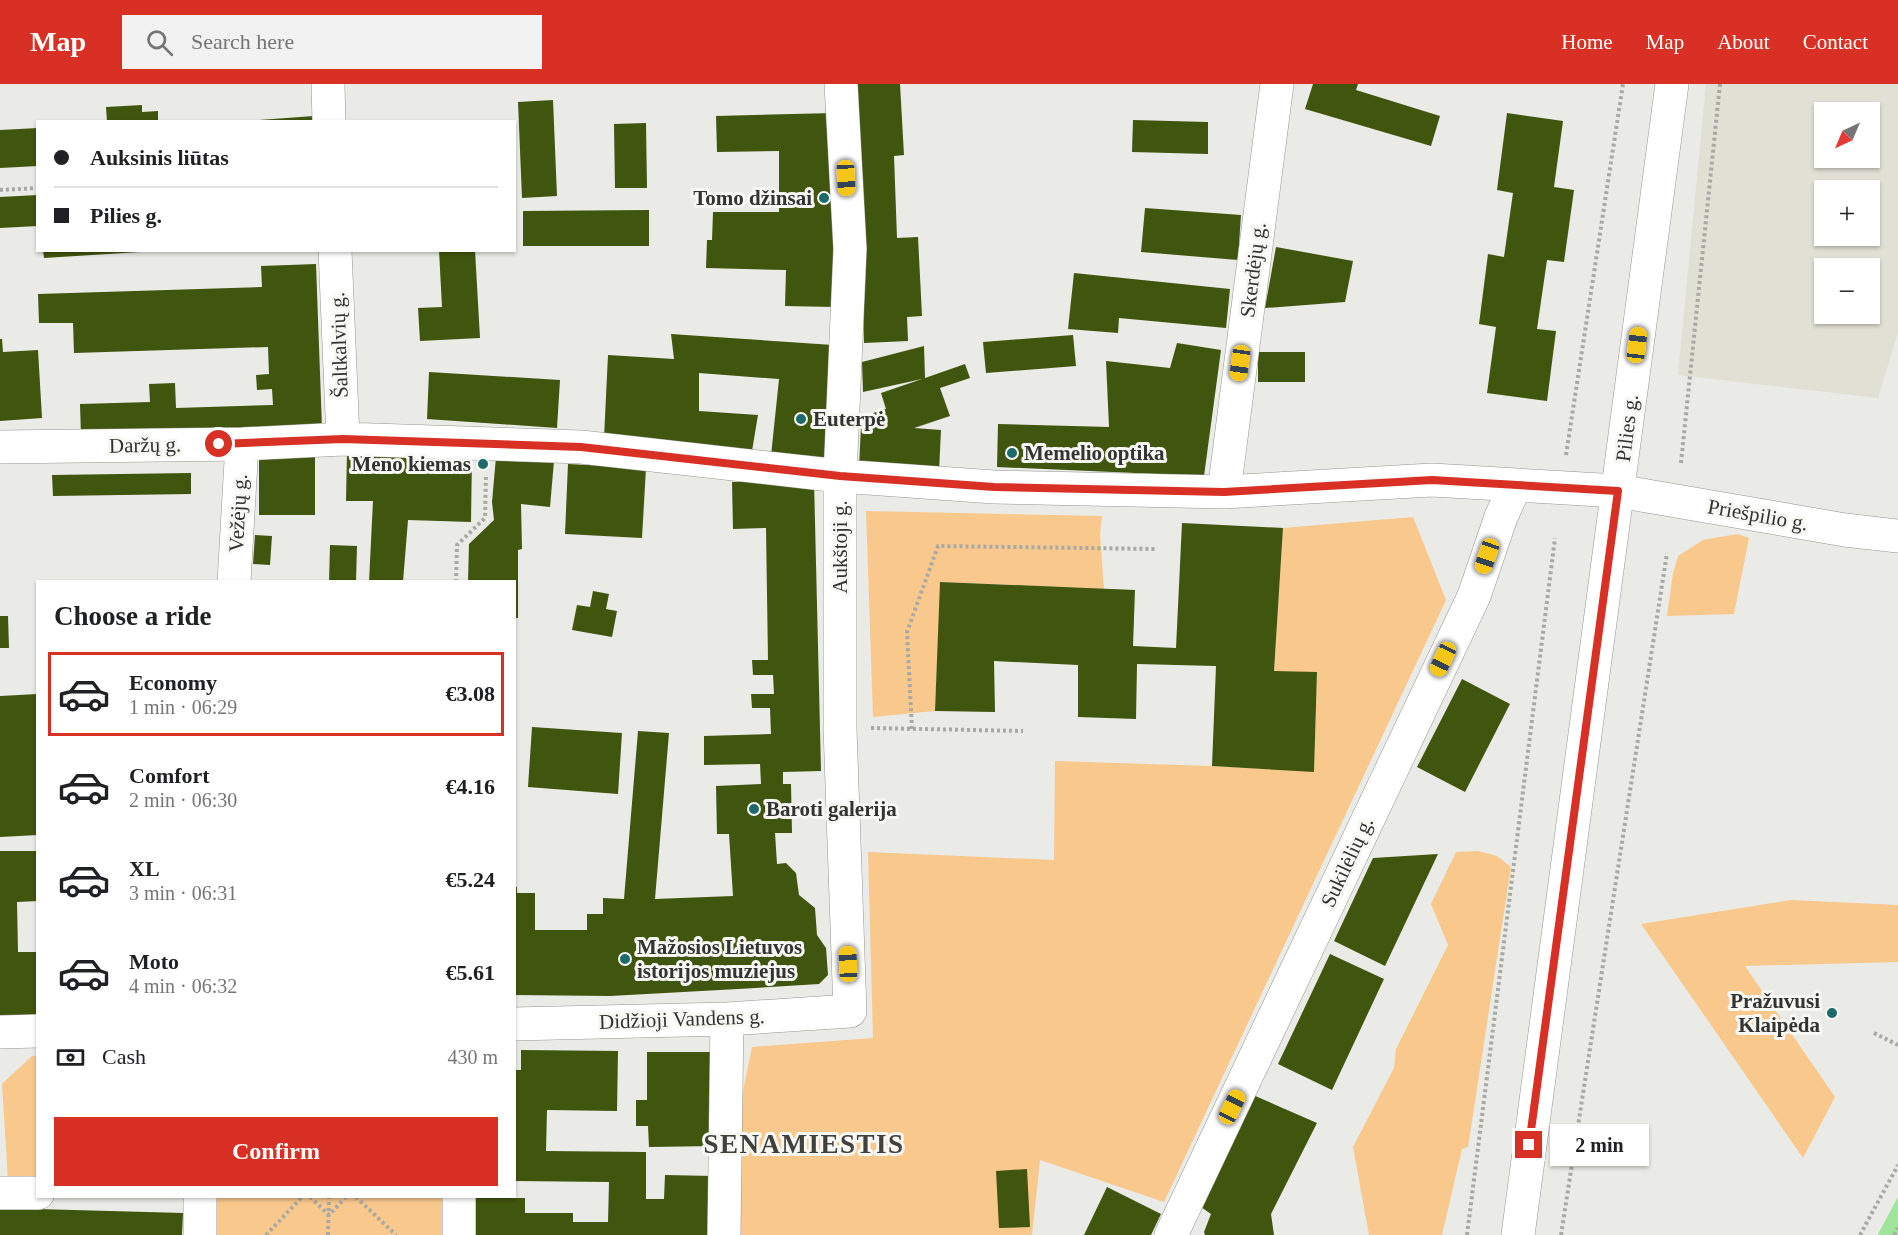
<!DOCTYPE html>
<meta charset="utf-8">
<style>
body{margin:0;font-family:Georgia,serif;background:#f2f2f2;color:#202124;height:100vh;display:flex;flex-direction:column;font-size:22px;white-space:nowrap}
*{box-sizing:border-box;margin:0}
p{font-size:20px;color:#757577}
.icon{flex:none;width:33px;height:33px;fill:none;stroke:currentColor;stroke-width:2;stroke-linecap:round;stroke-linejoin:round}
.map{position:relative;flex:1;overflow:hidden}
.details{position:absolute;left:36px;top:496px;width:480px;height:618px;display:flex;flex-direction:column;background:#fff;border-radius:0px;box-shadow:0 2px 4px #0004}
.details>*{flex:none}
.guide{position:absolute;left:36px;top:36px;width:480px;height:132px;border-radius:0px;box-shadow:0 2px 4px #0004;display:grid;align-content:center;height:132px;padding:0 18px;background:#fff}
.needle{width:39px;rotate:224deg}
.fabs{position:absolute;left:1814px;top:18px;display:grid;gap:12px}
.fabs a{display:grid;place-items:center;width:66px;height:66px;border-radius:0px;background:#fff;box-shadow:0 2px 4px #0004;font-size:30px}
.end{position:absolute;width:27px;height:27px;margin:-14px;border:8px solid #d93025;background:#fff;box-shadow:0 0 0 3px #fff}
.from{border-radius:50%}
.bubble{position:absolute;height:42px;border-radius:0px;background:#fff;box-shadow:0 2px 4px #0004;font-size:20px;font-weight:600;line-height:42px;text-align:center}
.car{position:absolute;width:18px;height:36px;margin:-18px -9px;border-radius:8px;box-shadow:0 0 4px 2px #0007;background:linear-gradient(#f5c518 24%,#345 0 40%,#f5c518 0 76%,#345 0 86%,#f5c518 0)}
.guide b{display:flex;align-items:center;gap:21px;height:57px;font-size:22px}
.guide b+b{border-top:2px solid #e0e0e0}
.guide i{width:15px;height:15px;background:#202124}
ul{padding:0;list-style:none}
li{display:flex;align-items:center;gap:18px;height:84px;margin:0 12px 9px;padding:0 6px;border:3px solid transparent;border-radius:0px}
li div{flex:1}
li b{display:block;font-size:22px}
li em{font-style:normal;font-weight:600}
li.selected{border-color:#d93025}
li>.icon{width:54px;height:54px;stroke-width:1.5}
h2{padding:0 18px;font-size:27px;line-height:72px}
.pay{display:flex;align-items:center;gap:15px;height:66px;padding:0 18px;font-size:22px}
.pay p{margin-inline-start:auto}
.button{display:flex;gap:12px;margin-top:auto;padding:12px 18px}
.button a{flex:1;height:69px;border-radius:0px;background:#d93025;color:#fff;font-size:24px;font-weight:600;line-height:69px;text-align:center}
header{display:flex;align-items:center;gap:36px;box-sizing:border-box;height:84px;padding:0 30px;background:#d93025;color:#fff}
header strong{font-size:28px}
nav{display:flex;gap:33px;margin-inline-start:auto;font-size:21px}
.search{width:420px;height:54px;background:#f2f2f2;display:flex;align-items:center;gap:15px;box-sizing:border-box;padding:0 21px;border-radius:0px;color:#757577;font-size:22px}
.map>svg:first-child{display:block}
.built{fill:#e0e0d5;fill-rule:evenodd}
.green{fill:#f9c88d}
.water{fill:#9fe49b}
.building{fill:#40550e}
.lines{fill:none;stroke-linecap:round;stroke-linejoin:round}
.minor-casing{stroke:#959591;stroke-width:34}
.primary-casing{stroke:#959591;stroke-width:34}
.path{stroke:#a8a8a5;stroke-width:4;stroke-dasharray:3 3;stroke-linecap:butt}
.minor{stroke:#fff;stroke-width:33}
.primary{stroke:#fff;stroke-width:33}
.route{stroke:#d93025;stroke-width:8}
.poi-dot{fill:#1d6a6c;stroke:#f7f7f3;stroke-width:2}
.labels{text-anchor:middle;stroke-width:6;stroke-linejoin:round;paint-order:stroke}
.poi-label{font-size:21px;font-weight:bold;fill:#333332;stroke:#f7f7f3;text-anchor:start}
.street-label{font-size:21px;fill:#333332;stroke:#f7f7f3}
.district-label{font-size:27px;font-weight:bold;letter-spacing:1.5px;fill:#40403c;stroke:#f7f7f3}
</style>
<header>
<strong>Map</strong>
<div class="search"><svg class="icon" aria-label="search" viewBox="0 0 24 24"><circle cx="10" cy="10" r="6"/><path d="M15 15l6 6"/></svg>Search here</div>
<nav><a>Home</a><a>Map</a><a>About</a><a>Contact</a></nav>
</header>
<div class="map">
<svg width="1898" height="1151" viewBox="0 0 1898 1151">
<rect width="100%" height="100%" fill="#eaeae6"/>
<path class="built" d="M1706,0H1898V249L1878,314L1678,291ZM1824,28H1869V74H1824ZM1824,106H1869V152H1824ZM1824,184H1869V230H1824Z"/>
<path class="green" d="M866,427L1102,432L1100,450L1104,505L941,498L935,627L873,633Z
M1413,433L1446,516L1164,1118L1040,1076L1032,1151H739V1027L752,963L873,954L868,768L1054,776L1055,677L1212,682L1314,687L1317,589L1274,587L1283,444Z
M1737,450L1749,454L1734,530L1667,532L1673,489L1678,472L1703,456Z
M1478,767L1497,772L1511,783L1468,1063L1462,1065L1442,1151H1369L1353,1063L1394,984L1396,965L1448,861L1431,820L1456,768Z
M1791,816L1898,821V878L1745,882L1835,1013L1803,1074L1641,840Z
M32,972H37V1098L8,1097L2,1000Z
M214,1113H442L443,1151H214Z"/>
<path class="water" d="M1898,1113V1151H1878V1150Z"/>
<path class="building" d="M856,0H900L904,71L894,72L897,154L918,153L922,232L907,233L908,257L864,259Z
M1313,0H1358L1356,6L1440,32L1431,62L1305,25Z
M553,16L557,112L522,114L518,18Z
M142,21V28L158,27V38H107L106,23Z
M834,29L835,223L785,222L786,186L706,184L707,156H712L713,128H779V67L717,68L716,32Z
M1507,29L1563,37L1554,103L1574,106L1564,178L1547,176L1537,245L1556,247L1547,317L1487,309L1496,243L1479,240L1488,170L1504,173L1513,109L1497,106Z
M314,32L315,38H259V36Z
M1133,36L1208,38V70L1132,68Z
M646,39L647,104H615L614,40Z
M38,44V82L0,84V46Z
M38,111V142L0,144V113Z
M1145,124L1241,131L1238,176L1141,168Z
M649,126V162H523V127Z
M1276,163L1353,177L1345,218L1265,224Z
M43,166H140V168L44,174Z
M439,166H475L480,254L420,257L418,224L442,223Z
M316,180L322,344L81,352L80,320L150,318L149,300L175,299L176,324L273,321L272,305L257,306L256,291L269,290L268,263L74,269L73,239H39L38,210L262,203L261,182Z
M1074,189L1230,205L1226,244L1119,234L1118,249L1068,245Z
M671,250L833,261L825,377L771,372L779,295L699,289V327L758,331L752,367L604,354L608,271L674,275Z
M1073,251L1076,282L986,289L983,258Z
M0,255H2L3,268L38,266L42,334L0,337Z
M1177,259L1221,266L1204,392L997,383L998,340L1109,343L1106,277L1170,284Z
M924,262L925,294L965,280L970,294L940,304L950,332L914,344L941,346L939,388L859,384L861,342L878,343L873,329L886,325L881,309L922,295L863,308L862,278Z
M1258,268H1305V298H1258Z
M429,288L560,296L557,344L427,335Z
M347,369L472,372L471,438L408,436L403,498H369L373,417H346Z
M259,372L315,373V431H259Z
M496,373L554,377L550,423L521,420L522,465L518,466V534H514V498H468L469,460L494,436L492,418Z
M568,380L646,384L642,454L565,450Z
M191,389V410L53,412L52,391Z
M814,396L821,687L783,688V700H791L792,749H775L777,780L786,779L796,789L799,811L815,824L817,851L826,864L828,891L819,900L738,905L610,912L514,911V803H517V809H535V846H587V830H603V814L624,815L638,647L669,649L655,815L733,812L729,750H717L716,702L761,700L760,680L704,681V652L771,650L770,624H752L751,610H774L773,591H753L752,576H768L766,444L733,445L732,398Z
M1182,439L1283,444L1274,587L1317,588L1314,688L1212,682L1216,582L1137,580L1136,635L1078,633V581L994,577L995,628L935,627L940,498L1135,506L1133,562L1176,564Z
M255,451L272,452L270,481L253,480Z
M330,461L357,462L356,498H329Z
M593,507L609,510L606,525L617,527L612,553L572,546L577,521L590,523Z
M0,532H8L9,564H0Z
M1462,595L1510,620L1465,708L1417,683Z
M38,610V751L0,753V612Z
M532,643L622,649L618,710L528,703Z
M0,767H38V817L17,818L18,868H38V931H0Z
M1438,770L1385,882L1334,857L1373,774Z
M1330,870L1384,895L1332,1006L1278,980Z
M521,966L618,967L617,1027L547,1026L546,1067L646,1068V1115H664L665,1091L714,1092L712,1151H476L475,1114H525V1129H573V1138H608L609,1098L514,1097V986H521Z
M647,968H715L716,1062L649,1063L648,1042H636V1016H647Z
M1253,1011L1317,1039L1271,1130L1274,1151H1205L1204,1148L1211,1130L1201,1123Z
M1027,1085L1030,1143L999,1144L996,1087Z
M1107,1103L1161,1130L1151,1151H1084Z
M0,1124L183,1129L182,1151H0Z"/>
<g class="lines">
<defs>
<path id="minor" d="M328,0L329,38
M335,166L343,355
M0,363L242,360L343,355L581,363L840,392L994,403L1224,408L1432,396L1618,407L1845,446L1898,452
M1224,408L1277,0
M234,498L242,360
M514,940L727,935L850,927L840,644V392L850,165L841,0
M0,948L38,947
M0,1109H38
M459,1113V1151
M200,1151V1113
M724,1151L727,935
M1171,1151L1474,512L1501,433L1515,402"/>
<path id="primary" d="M1518,1151L1672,0"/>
</defs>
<use href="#minor" class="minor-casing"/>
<use href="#primary" class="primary-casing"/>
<path class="path" d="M0,106L38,104
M1566,371L1623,0
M1681,379L1720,0
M456,498L457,461L485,434L486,391
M871,644L1023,647
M912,645L907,548L938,462L1157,465
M1874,949L1898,961
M310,1113L329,1131L346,1113
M356,1113L396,1151
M266,1151L302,1113
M328,1151L329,1113
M1467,1151L1555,454
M1561,1151L1667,469
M1860,1151L1898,1081
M1894,1151L1898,1144"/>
<use href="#minor" class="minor"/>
<use href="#primary" class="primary"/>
</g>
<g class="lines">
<path class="route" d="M219,360L343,355L581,363L840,392L994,403L1224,408L1432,396L1618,407L1529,1061"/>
</g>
<g class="poi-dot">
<circle cx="824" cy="114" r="6"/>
<circle cx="801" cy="335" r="6"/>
<circle cx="1012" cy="369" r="6"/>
<circle cx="483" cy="380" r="6"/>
<circle cx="754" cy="725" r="6"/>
<circle cx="625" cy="875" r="6"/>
<circle cx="1832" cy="929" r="6"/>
</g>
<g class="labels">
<g class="poi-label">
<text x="812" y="121" text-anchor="end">Tomo džinsai</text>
<text x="813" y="342">Euterpė</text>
<text x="1024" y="376">Memelio optika</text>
<text x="471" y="387" text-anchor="end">Meno kiemas</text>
<text x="766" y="732">Baroti galerija</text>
<text x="637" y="870">Mažosios Lietuvos<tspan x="637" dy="24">istorijos muziejus</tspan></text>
<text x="1820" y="924" text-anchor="end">Pražuvusi<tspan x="1820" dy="24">Klaipėda</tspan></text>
</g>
<g class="street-label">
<text transform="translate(1253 186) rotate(-83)" y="7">Skerdėjų g.</text>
<text transform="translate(339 261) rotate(-92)" y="7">Šaltkalvių g.</text>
<text transform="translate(1627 344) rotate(-83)" y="7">Pilies g.</text>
<text transform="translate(145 361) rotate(-1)" y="7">Daržų g.</text>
<text transform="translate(238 429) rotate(-87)" y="7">Vežėjų g.</text>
<text transform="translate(1758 431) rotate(10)" y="7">Priešpilio g.</text>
<text transform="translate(840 463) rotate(-90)" y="7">Aukštoji g.</text>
<text transform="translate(1347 778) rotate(-65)" y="7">Sukilėlių g.</text>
<text transform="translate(682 935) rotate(-2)" y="7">Didžioji Vandens g.</text>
</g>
<g class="district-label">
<text x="804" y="1069">SENAMIESTIS</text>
</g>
</g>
</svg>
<div class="fabs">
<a><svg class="needle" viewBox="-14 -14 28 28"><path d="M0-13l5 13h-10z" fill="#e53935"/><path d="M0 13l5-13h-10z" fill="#757577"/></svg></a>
<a>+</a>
<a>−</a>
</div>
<i class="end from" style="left:219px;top:360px"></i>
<i class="end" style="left:1529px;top:1061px"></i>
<div class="bubble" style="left:1550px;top:1040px;width:99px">2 min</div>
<i class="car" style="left:846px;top:94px;rotate:177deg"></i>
<i class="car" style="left:1637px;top:261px;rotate:7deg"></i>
<i class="car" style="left:1240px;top:279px;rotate:188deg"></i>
<i class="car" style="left:1487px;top:472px;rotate:199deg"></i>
<i class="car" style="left:1443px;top:575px;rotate:205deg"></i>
<i class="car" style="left:848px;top:880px;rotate:358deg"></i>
<i class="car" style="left:1232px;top:1023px;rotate:26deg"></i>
<div class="guide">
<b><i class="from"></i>Auksinis liūtas</b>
<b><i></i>Pilies g.</b>
</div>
<section class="details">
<h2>Choose a ride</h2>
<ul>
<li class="selected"><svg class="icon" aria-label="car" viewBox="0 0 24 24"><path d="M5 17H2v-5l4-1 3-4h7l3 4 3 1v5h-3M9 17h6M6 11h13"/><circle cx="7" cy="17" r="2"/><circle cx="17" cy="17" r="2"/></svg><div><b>Economy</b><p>1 min · 06:29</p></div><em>€3.08</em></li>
<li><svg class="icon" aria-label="car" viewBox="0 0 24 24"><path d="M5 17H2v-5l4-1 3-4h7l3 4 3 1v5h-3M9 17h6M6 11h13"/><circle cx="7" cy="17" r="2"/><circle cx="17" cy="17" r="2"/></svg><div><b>Comfort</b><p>2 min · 06:30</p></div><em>€4.16</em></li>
<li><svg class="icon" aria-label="car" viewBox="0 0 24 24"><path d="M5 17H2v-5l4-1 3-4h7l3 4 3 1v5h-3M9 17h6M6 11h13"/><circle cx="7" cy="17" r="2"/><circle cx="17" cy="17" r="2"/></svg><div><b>XL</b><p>3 min · 06:31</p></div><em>€5.24</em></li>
<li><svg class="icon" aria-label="car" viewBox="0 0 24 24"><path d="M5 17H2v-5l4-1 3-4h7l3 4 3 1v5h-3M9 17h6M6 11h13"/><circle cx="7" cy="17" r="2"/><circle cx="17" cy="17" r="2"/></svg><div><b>Moto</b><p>4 min · 06:32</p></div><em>€5.61</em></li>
</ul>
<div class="pay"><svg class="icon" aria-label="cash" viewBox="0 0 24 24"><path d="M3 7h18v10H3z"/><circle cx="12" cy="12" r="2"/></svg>Cash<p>430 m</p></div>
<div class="button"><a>Confirm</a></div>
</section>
</div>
